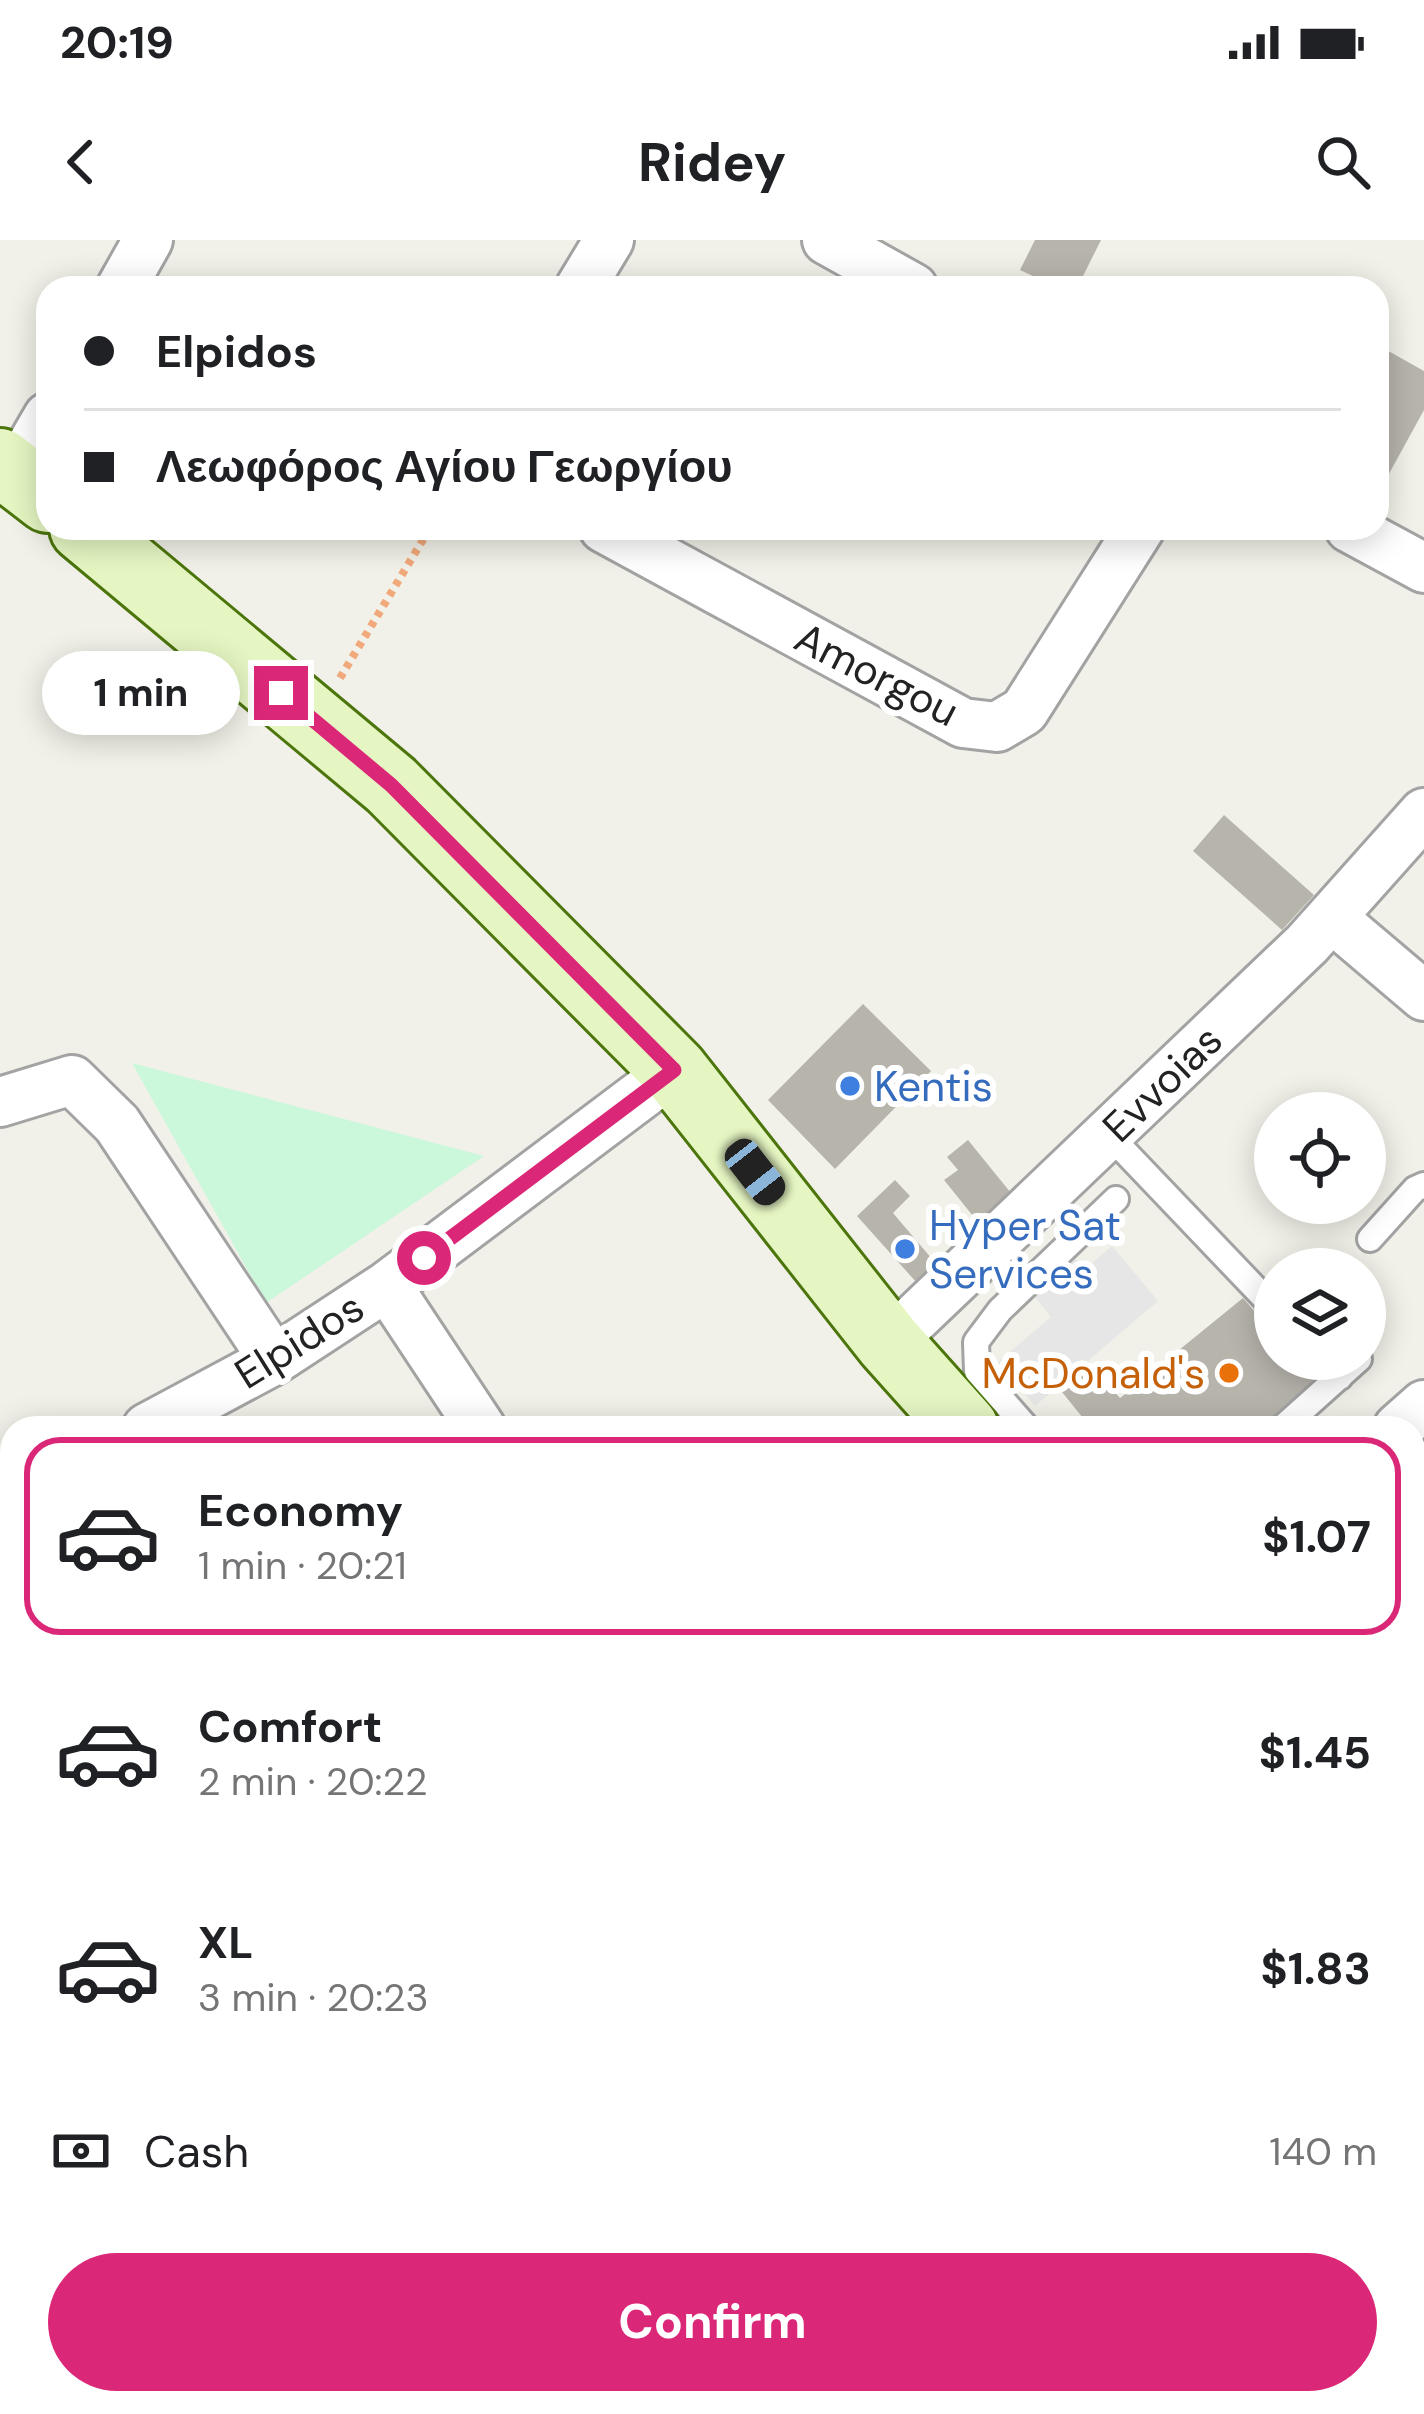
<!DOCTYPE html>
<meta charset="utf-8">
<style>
body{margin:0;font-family:"DM Sans",sans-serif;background:#f6f6f6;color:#202124;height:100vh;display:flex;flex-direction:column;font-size:45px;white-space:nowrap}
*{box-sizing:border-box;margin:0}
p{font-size:39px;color:#757577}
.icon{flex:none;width:66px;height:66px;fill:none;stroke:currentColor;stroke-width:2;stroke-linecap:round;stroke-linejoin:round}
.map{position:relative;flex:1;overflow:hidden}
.sheet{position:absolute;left:0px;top:1176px;width:1425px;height:999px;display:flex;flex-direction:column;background:#fff;border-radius:36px 36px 0 0;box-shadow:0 6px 30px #0003}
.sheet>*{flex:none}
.guide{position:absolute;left:36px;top:36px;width:1353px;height:264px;border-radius:36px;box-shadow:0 6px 30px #0003;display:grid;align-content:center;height:264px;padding:0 48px;background:#fff}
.buttons{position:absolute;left:1254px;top:852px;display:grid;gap:24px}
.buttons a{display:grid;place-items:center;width:132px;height:132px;border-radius:50%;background:#fff;box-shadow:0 6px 30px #0003;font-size:60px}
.end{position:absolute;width:54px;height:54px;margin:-27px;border:15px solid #db2777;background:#fff;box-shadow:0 0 0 6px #fff}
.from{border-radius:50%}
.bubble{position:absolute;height:84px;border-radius:42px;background:#fff;box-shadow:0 6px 30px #0003;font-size:39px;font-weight:700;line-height:84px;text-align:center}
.car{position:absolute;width:36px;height:72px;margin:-36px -18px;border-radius:15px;box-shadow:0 0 9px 3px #0007;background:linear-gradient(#222 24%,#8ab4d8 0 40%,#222 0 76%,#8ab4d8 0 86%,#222 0)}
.guide b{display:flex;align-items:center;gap:42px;height:114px;font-size:45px}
.guide b+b{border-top:3px solid #e0e0e0}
.guide i{width:30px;height:30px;background:#202124}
ul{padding:21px 0 0;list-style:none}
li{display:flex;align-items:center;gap:36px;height:198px;margin:0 24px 18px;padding:0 24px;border:6px solid transparent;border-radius:36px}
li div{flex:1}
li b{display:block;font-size:45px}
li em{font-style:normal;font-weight:700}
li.on{border-color:#db2777}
li>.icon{width:108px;height:108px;stroke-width:1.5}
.pay{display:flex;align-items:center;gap:30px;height:132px;padding:0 48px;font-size:45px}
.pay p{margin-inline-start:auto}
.cta{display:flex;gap:24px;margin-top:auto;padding:24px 48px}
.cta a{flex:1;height:138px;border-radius:72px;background:#db2777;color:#fff;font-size:48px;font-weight:700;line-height:138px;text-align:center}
.status{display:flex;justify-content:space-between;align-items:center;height:84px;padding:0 60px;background:#fff;direction:ltr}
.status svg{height:33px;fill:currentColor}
header{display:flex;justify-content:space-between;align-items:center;height:156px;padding:0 48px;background:#fff;font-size:54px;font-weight:700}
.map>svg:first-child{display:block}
.park{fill:#cbf7db}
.parking{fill:#e6e6e6}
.building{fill:#b7b4ac}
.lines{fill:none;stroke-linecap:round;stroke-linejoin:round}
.service-casing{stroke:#a3a3a3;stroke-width:30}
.minor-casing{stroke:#a3a3a3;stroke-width:54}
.secondary-casing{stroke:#4c750c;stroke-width:72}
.path{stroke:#f1a87a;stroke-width:8;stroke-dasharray:6 6;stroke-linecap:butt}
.service{stroke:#fff;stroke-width:24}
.minor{stroke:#fff;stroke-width:48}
.secondary{stroke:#e5f6c2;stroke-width:66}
.route{stroke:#db2777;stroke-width:15}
.shop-dot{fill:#3f7fe0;stroke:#fff;stroke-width:4.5}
.food-dot{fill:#e8710a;stroke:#fff;stroke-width:4.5}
.labels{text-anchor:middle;stroke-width:12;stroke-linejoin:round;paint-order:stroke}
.street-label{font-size:42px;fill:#222;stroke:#fff}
.shop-label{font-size:42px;fill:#366cbe;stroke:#fff;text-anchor:start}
.food-label{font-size:42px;fill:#c56008;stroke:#fff;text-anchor:end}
</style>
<div class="status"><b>20:19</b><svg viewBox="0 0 49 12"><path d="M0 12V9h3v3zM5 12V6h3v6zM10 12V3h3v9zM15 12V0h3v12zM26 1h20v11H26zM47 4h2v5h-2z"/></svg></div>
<header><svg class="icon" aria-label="back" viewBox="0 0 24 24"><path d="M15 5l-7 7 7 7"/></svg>Ridey<svg class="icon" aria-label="search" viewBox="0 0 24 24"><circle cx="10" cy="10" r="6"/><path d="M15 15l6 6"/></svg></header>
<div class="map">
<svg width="1424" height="2174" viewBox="0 0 1424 2174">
<rect width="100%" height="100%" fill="#f1f1e9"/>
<path class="park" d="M132,823L484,916L266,1063Z"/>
<path class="parking" d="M1112,1006L1158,1061L1035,1166L998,1122L1051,1077L1033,1055L1076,1019L1085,1029Z"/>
<path class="building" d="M1035,0H1101L1077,48H1058L1020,30Z
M1383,108L1424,131V170L1385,241L1377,237V119Z
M1224,575L1314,655L1282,690L1193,611Z
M863,764L931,831L835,929L768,860Z
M968,900L1015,958L981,986L944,940L958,930L947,917Z
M895,940L910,956L893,973L938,1026L917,1043L857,976Z
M1243,1058L1275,1095V1119H1296L1320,1146L1265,1188H1091L1058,1147L1088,1121L1120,1158Z"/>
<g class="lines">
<defs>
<path id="service" d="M1108,894L1275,1069
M1370,999L1415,949L1424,945
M1323,1119L1340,1137
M1027,1188L977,1131L976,1102L1000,1070L1116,959
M1282,1188L1359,1119"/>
<path id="minor" d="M827,0L913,48
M121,48L148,0
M580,48L609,0
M16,232L48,177
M604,288L963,483L997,487L1024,471L1140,288
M1350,288L1424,328
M1331,677L1424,756
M0,862L72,840L117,884L274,1120
M387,1046L481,1188
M889,1103L1307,704L1424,573
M147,1188L274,1120L387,1046L674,830
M1398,1188L1424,1165
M0,1267L12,1260
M0,1645L12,1637
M0,2088L12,2086
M824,2163L829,2174
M476,2174L484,2163
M1319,2174L1321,2163"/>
<path id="secondary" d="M0,222L48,259
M83,288L391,545L674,830L889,1103L965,1188
M1413,1662L1424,1673"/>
</defs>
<use href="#service" class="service-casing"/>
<use href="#minor" class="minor-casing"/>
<use href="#secondary" class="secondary-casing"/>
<path class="path" d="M340,438L430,288
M0,1407L12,1428
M1413,2117L1424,2125"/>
<use href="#service" class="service"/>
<use href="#minor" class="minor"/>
<use href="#secondary" class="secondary"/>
</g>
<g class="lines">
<path class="route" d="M281,453L391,545L674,830L424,1018"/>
</g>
<g class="shop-dot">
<circle cx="850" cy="846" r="12"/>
<circle cx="905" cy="1009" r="12"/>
</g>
<circle class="food-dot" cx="1229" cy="1133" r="12"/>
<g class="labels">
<g class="street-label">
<text transform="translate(877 434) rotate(27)" y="15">Amorgou</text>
<text transform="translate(1162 843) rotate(-44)" y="15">Evvoias</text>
<text transform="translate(299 1100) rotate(-32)" y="15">Elpidos</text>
</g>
<g class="shop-label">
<text x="874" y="861">Kentis</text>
<text x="929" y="1000">Hyper Sat<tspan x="929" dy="48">Services</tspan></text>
</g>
<g class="food-label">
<text x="1205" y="1148">McDonald's</text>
</g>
</g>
</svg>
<div class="buttons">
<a><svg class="icon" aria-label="locate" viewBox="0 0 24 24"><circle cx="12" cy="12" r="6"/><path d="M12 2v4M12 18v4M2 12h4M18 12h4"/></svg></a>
<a><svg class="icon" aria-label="layers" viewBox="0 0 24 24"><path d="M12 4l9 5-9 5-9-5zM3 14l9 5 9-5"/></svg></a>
</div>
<i class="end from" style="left:424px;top:1018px"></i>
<i class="end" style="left:281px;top:453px"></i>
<div class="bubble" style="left:42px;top:411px;width:198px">1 min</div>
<i class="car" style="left:755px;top:932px;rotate:142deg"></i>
<div class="guide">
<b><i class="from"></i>Elpidos</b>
<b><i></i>Λεωφόρος Αγίου Γεωργίου</b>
</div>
<section class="sheet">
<ul>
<li class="on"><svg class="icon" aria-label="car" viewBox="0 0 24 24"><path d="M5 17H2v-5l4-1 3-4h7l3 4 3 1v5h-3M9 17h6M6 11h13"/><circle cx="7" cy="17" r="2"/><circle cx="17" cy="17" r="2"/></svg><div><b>Economy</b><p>1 min · 20:21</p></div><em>$1.07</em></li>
<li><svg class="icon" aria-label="car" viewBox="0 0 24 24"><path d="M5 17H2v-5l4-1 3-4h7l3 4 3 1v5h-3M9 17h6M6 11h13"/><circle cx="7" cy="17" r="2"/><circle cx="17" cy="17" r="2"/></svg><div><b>Comfort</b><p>2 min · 20:22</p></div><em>$1.45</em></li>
<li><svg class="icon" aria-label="car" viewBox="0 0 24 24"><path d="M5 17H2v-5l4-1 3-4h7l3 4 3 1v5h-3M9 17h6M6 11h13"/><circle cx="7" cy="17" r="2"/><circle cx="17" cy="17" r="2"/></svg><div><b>XL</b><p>3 min · 20:23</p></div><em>$1.83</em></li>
</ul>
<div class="pay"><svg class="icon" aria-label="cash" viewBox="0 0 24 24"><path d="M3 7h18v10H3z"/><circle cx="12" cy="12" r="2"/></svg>Cash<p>140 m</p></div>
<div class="cta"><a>Confirm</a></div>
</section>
</div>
